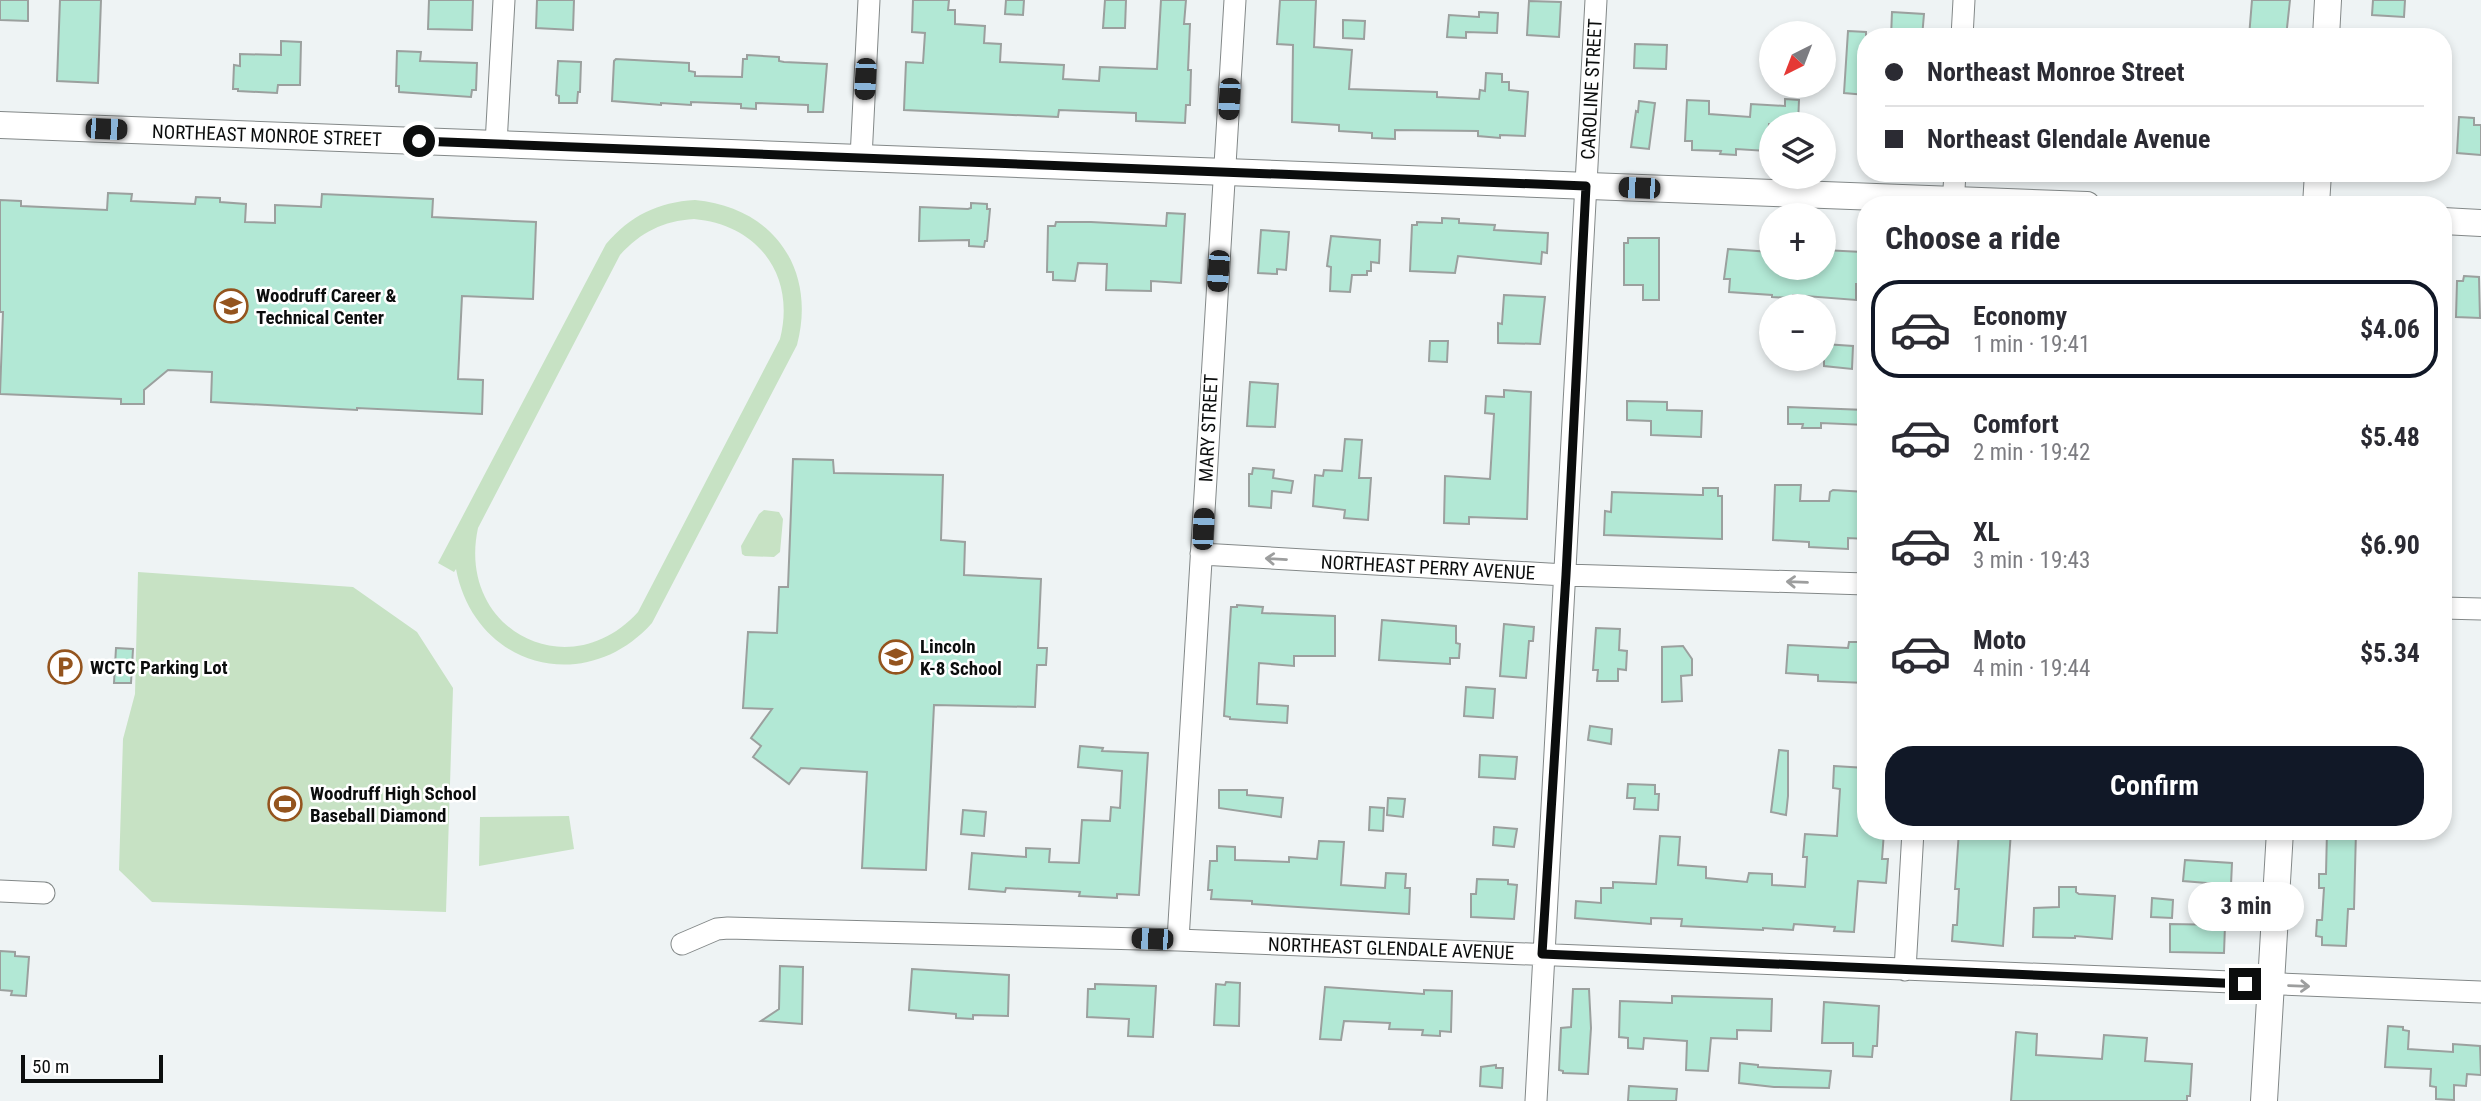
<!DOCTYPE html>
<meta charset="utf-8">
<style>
body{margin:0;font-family:"Roboto Condensed",sans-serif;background:#f2f2f3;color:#2b2b33;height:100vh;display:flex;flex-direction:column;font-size:26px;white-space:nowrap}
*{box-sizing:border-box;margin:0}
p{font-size:23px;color:#7c7c81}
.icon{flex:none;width:38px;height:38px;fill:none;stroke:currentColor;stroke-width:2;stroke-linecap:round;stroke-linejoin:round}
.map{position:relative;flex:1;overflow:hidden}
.sheet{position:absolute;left:1857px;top:196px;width:595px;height:644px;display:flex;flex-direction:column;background:#fff;border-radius:28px;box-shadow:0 4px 10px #0003}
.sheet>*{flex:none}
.banner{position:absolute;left:1857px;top:28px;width:595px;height:154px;border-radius:28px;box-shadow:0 4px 10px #0003;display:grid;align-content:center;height:154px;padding:0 28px;background:#fff}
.needle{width:46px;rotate:222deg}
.tools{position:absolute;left:1759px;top:21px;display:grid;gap:14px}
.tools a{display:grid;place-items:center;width:77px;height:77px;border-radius:50%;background:#fff;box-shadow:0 4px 10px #0003;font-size:35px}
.scale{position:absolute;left:21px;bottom:18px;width:142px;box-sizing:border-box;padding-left:7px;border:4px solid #0b0d0d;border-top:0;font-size:19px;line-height:24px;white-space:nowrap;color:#0b0d0d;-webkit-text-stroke:5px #fff;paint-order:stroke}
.end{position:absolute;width:32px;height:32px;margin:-16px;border:9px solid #0b0d0d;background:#fff;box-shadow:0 0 0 4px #fff}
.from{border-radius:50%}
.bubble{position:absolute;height:49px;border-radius:24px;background:#fff;box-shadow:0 4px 10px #0003;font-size:23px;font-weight:700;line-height:49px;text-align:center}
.car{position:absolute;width:21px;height:42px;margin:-21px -10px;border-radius:9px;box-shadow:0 0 5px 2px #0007;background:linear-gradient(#222 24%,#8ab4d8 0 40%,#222 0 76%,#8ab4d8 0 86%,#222 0)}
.banner b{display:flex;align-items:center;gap:24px;height:66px;font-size:26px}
.banner b+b{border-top:2px solid #e1e1e2}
.banner i{width:18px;height:18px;background:#2b2b33}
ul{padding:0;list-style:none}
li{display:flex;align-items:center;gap:21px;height:98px;margin:0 14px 10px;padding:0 14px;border:4px solid transparent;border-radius:28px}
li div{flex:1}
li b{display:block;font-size:26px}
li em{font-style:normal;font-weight:700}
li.selected{border-color:#111827}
li>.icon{width:63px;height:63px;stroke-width:1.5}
h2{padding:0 28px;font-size:32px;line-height:84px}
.button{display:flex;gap:14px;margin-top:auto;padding:14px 28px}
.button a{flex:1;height:80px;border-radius:28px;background:#111827;color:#fff;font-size:28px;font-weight:700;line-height:80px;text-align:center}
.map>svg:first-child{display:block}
.green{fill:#c7e2c4;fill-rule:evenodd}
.building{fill:#b2e8d5;stroke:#9ba09e;stroke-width:2}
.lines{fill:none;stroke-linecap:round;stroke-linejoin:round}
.minor-casing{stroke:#838888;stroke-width:23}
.tertiary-casing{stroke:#838888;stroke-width:28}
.minor{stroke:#fff;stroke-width:21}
.tertiary{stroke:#fff;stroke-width:26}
.oneway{stroke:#9d9e9e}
.route{stroke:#0b0d0d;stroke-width:9}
.labels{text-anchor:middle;stroke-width:5;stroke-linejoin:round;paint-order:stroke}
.street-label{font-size:19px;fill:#0b0d0d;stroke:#fff}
.poi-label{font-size:19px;font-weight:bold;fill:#0b0d0d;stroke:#fff;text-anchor:start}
</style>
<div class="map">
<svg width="2481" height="1101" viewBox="0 0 2481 1101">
<rect width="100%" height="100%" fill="#eef3f4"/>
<path class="green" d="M695,200C773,207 817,269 797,345L652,623C586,697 475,668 456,569L454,572L438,563L606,244C630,216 658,202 695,200ZM694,219C759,225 796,276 780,339L638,612C568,689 456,629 478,528L620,255C641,232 663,221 694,219Z
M764,510L779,512L783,519L780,552L774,557L745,556L742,554L741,546L759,514Z
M138,572L353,587L417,632L453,688L446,912L152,902L119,870L123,739L135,694Z
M569,816L574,849L479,866L480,817Z"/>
<path class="building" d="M0,0H28V21L0,20Z
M60,0H101L98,83L57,81Z
M429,0H473L472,30L428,29Z
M537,0H574L573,30L536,28Z
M913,0H949L948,10H955V24L985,26L984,43L1001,44L1000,62L1064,65L1063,79L1099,81L1100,67L1157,69L1161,0H1186L1184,24H1190L1188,70H1191L1190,105H1186L1185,123L1136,121V113L1059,110L1058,117L904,110L906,62L923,63L925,33L912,32Z
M1006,0H1024L1023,15L1005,14Z
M1105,0H1126L1125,28H1103Z
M1280,0H1316L1314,47L1352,50L1349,89L1437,92V97L1479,99L1480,90L1485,91L1486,73L1502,74V82H1509V90L1528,92L1525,136L1500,135V138L1478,136V131L1395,130V139L1372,138V133L1339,131V125L1292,122L1293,45L1277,44Z
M2252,0H2290L2286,37H2249Z
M2373,0H2405L2404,17L2372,15Z
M1529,1L1561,2L1559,37L1527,35Z
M1479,12L1498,13L1497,33L1466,32V38L1447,37L1449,15L1479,17Z
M1892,12L1924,14L1922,37H1891Z
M1343,20L1365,21L1364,39L1343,38Z
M1848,31L1866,32V95L1844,93Z
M281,41L301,42L300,85H278L277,93L238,91V89H233L234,65L240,66V54L281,55Z
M1635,44L1667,45L1666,69L1634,68Z
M397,51L421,52L420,61L477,63L476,90H472L471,97L399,92V86H396Z
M747,55L779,57V61L784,62L827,64L823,112H808V105L756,103V109L741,108V104L691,102V105L661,103V105L612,101L614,61L616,59L689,63V71L695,72V76L742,77L743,59H747Z
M558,61L581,62L580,92H578L577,103H559V96L556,95Z
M1785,99L1799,100L1798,124H1769L1767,151L1736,149V155L1720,154L1721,151L1692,150V141H1685L1687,100L1709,101V114L1750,117L1751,104L1785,106Z
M1639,101L1655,103L1649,149L1631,147L1636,111L1638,112Z
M2459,117L2474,118V125H2481V155L2457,153Z
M108,193L132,194L131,201L195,204L196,197L220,198V202L246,204L245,222L275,223V205L321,207L322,194L433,199L432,217L536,222L533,299L462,296L458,379L483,380L482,414L357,408V410L211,402L212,372L168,370L144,390V404H121V399L0,394L3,312H0V200L21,201V206L107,210Z
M971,203L987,204V209H990L987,241H985L984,247L969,246V240L919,241L920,207L968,209L971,208Z
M1167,213L1185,214L1181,283L1151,281V291L1106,290L1107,264L1078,263L1075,281L1053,280V272H1047L1048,226H1055L1056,222H1091L1166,226Z
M1442,218L1459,219V223L1495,225L1494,230L1548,233L1547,253L1542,252L1541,264L1458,256L1455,273L1410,271L1412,225H1417V222L1442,223Z
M1261,230L1289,232L1286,270L1277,269V274L1258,273Z
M1331,236L1380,240L1379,263L1371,262V271H1367V275H1352L1350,292L1330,291L1331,267L1327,266Z
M1628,238H1659V300H1643V285H1624V243H1628Z
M1728,249L1771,252V268H1824V250L1862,252L1860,284H1856V300L1793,295L1792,298L1772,297V295L1729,292L1730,279H1724Z
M2464,276L2479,277L2480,318L2456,317L2457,281H2463Z
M1504,295L1545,297L1540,344L1498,343V323L1502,324Z
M1430,341H1448L1447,362L1429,361Z
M1824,344L1853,346L1852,369L1824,366Z
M1250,382L1278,384L1275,427L1247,426Z
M1504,390L1531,392L1527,519L1469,517V524L1444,523L1445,476L1490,479L1494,414L1485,413L1486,396L1504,397Z
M1627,401L1667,402V410L1702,411L1701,437L1651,435V421L1627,420Z
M1788,407L1866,410V425L1821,423V428H1802L1803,424H1788Z
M1345,439L1362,440L1359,478H1371L1368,520L1344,518L1345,510L1313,506L1315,475L1323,476L1324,470L1342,471Z
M793,459L833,460L834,473L943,475L941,540L965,542L964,575L1041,579L1038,648H1047L1046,665H1037L1035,707L934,705L926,870L862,868L867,772L801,768L789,784L753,757L761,746L751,738L772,709L743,708L748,632L777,633L779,587H788Z
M1253,468L1274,470L1273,478L1293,481L1291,493L1272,491L1271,508L1249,506V474H1252Z
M1775,485H1801L1800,501H1829L1830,492L1833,490L1866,492V539L1848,538V549L1809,547V542L1773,540Z
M1703,488H1718V496H1722V539L1604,535L1605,511L1611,512L1612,492L1701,495H1703Z
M1237,605L1263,607L1262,613L1335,616V656H1294V666L1259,663L1257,704L1288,706L1287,723L1230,719V717L1224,716L1231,607H1237Z
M1382,620L1456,626V643L1460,644L1459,658H1450V664L1379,660Z
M1504,624L1534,627L1533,641H1529L1526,678L1500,676Z
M1596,628L1620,629L1619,650L1627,651L1626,670L1618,669V681H1597L1598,670H1593Z
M1849,642H1866V683L1818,681V675L1786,673L1788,645L1848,648Z
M1683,646L1692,659V675L1681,676L1682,701L1662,702V647Z
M116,648L133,649L131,683H114Z
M1466,687L1495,689L1493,718L1464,716Z
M1590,726L1612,729L1611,744L1588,740Z
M1080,746L1103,748L1102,751L1148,753L1139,895L1117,894V898L1079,896L1080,892L1006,888L1005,892L969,889L972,853L1026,857V848L1050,849L1049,862L1079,863L1082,820L1110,821L1111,807L1120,808L1122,771L1078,767Z
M1779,750L1788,751V796L1786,815L1771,812Z
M1480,755L1517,757L1515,779L1479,777Z
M1834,766L1866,768V831L1884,832L1882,859H1888L1886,883L1858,881L1854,932L1834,931L1835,927L1794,924L1793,930L1763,928V930L1681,926L1682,919L1651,918V924L1575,918L1576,901L1601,903V888H1613V882L1656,884L1660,836L1680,837L1678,865L1706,867V878L1747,882L1749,873L1772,874V885L1805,887L1807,857H1803L1805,834L1837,836L1840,789L1833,788Z
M1628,784L1655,785V794H1659L1658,810L1634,809L1635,798H1627Z
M1219,790H1247V795L1283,798L1281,817L1219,808Z
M1388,798L1405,799L1403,817L1387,815Z
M1370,807L1384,808L1383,831L1369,830Z
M963,810L986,812L984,836L961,834Z
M1494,827L1517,829L1514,847L1493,845Z
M1959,831H2011L2003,946L1952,941L1953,925H1957L1959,889H1955Z
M2327,831H2356L2354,909H2348L2346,946L2322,945V937L2316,936L2317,920H2322L2324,888H2319V874H2326Z
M1319,841L1344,842L1341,885L1385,888L1386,873L1406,874L1405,888H1410L1409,914L1252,904V901L1211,899L1212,890H1208L1210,861H1217V846L1235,847V860L1289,862V857L1317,859Z
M2185,860L2232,863L2231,885L2183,881Z
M1477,879L1508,880V884L1517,885L1514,919L1471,917V894H1476Z
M2059,887H2076V892L2079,894L2115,896L2112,939L2075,936V938L2033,937L2034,908L2059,907Z
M2152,898L2173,900L2172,918L2151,917Z
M2170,924L2225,925L2224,953L2170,952Z
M0,951L15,952V956L29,957L26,996L11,995L12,991L0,990Z
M780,966L803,967L802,1024L761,1021L779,1009Z
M912,969L1009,975L1008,1016L973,1015V1019L956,1018V1014L909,1010Z
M1226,982L1240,983L1239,1026L1214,1025L1216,984L1225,985Z
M1095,984L1156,986L1153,1037L1128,1036L1129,1019L1087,1017L1088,989H1095Z
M1325,987L1424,994V990L1452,991L1451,1032L1440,1031V1036L1422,1035L1423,1030L1389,1029L1390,1023L1344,1021L1341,1040L1320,1039Z
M1573,989H1589L1591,1028L1588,1074L1563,1073V1071L1559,1070L1561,1028L1571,1027Z
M1672,996L1772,999L1771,1031L1737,1030V1039L1711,1038L1708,1071L1686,1070L1687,1041L1644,1038L1643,1049L1628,1048V1038L1619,1037L1620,1001L1672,1003Z
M1824,1002L1879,1006L1877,1046H1873L1872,1057L1853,1056V1043H1822Z
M2388,1026L2403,1027V1030L2409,1031L2408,1049L2453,1052V1044L2480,1046L2481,1075L2467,1074L2466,1086L2454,1085V1100L2436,1099V1087L2430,1086L2431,1069L2385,1067Z
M2016,1032L2037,1034L2036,1055L2102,1059L2104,1035L2147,1038L2145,1061L2192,1064L2190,1096H2187V1101H2011Z
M1740,1063L1758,1065V1067L1831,1071L1829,1088L1774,1087L1739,1083Z
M1496,1065V1068H1503L1502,1088L1480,1086L1481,1067Z
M1629,1086L1677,1089L1676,1101H1628Z"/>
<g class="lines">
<defs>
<path id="minor" d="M1962,37L1964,0
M496,144L504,0
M861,158L869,0
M1953,205L1955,173
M1201,554L1565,575L1866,584
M2443,608L2481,609
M0,891L44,893
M1178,940L1235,0
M682,944L717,929L728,928L1178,940L2481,992
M1905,970L1913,831
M1536,1101L1596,0"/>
<path id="tertiary" d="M2326,37L2328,0
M0,125L2087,205
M2316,205L2318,173
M2443,221L2481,223
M2264,1101L2280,831"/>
</defs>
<use href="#minor" class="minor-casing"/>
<use href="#tertiary" class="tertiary-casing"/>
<use href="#minor" class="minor"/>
<use href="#tertiary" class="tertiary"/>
</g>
<defs><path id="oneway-shaft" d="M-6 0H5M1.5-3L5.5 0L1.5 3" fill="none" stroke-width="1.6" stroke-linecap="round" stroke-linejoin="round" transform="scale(1.75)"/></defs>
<g class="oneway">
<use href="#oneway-shaft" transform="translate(1276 559) rotate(-177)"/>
<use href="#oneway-shaft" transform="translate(1797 582) rotate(-178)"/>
<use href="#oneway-shaft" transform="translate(2299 986) rotate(2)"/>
</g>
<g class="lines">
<path class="route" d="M419,141L1586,186L1566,575L1542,954L2245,984"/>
</g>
<defs>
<symbol id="school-ring" viewBox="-11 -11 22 22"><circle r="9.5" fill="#fff" stroke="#94541e" stroke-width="1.5"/><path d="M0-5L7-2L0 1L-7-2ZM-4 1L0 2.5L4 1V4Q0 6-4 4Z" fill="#94541e"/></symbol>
<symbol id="parking-ring" viewBox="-11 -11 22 22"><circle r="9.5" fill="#fff" stroke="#94541e" stroke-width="1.5"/><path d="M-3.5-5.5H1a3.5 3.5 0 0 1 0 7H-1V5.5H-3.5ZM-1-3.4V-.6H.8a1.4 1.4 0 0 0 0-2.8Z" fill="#94541e"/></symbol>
<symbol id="stadium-ring" viewBox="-11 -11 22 22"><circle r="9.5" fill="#fff" stroke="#94541e" stroke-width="1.5"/><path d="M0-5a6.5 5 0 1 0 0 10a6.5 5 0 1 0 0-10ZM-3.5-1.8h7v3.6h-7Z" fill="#94541e"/></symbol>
</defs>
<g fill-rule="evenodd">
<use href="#school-ring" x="212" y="287" width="38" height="38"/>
<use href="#school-ring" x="877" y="638" width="38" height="38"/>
<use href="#parking-ring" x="46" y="648" width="38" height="38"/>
<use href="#stadium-ring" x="266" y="785" width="38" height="38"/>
</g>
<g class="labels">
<g class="street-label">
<text transform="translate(1591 89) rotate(-87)" y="7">CAROLINE STREET</text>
<text transform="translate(267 135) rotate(2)" y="7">NORTHEAST MONROE STREET</text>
<text transform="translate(1208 428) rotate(-87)" y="7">MARY STREET</text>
<text transform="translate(1428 567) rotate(3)" y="7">NORTHEAST PERRY AVENUE</text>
<text transform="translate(1391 948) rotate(2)" y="7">NORTHEAST GLENDALE AVENUE</text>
</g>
<g class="poi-label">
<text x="256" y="302">Woodruff Career &amp;<tspan x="256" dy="22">Technical Center</tspan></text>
<text x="920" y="653">Lincoln<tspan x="920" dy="22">K-8 School</tspan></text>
<text x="90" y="674">WCTC Parking Lot</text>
<text x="310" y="800">Woodruff High School<tspan x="310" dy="22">Baseball Diamond</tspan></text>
</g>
</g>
</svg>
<div class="tools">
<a><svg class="needle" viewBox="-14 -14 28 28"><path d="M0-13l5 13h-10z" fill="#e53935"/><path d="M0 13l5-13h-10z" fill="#7c7c81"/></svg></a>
<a><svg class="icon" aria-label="layers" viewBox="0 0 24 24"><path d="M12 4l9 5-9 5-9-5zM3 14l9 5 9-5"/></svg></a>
<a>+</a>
<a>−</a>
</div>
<div class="scale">50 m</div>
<i class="end from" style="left:419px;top:141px"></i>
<i class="end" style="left:2245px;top:984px"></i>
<div class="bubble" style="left:2188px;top:882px;width:116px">3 min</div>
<i class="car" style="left:865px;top:79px;rotate:183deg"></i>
<i class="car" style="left:1229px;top:99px;rotate:183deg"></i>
<i class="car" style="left:106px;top:129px;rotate:92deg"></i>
<i class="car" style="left:1639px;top:188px;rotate:272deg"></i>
<i class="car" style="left:1218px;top:271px;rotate:184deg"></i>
<i class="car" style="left:1203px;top:529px;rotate:3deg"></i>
<i class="car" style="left:1152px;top:939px;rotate:272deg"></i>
<div class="banner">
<b><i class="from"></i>Northeast Monroe Street</b>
<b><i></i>Northeast Glendale Avenue</b>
</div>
<section class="sheet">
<h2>Choose a ride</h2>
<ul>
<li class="selected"><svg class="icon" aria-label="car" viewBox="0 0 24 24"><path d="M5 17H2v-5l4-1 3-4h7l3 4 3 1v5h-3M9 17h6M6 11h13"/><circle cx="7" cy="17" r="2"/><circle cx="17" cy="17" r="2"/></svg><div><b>Economy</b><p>1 min · 19:41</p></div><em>$4.06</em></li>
<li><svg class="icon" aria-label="car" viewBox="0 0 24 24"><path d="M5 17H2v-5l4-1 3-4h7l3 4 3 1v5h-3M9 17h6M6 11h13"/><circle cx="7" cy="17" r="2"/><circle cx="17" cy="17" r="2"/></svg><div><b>Comfort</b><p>2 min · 19:42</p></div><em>$5.48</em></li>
<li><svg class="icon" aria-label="car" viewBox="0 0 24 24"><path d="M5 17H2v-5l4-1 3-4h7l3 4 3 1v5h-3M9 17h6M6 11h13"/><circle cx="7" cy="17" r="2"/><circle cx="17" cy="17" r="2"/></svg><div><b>XL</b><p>3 min · 19:43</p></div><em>$6.90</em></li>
<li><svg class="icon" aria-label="car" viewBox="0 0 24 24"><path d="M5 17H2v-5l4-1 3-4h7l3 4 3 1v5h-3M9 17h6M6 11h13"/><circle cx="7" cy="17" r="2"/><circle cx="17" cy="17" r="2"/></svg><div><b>Moto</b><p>4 min · 19:44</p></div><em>$5.34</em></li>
</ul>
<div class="button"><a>Confirm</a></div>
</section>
</div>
